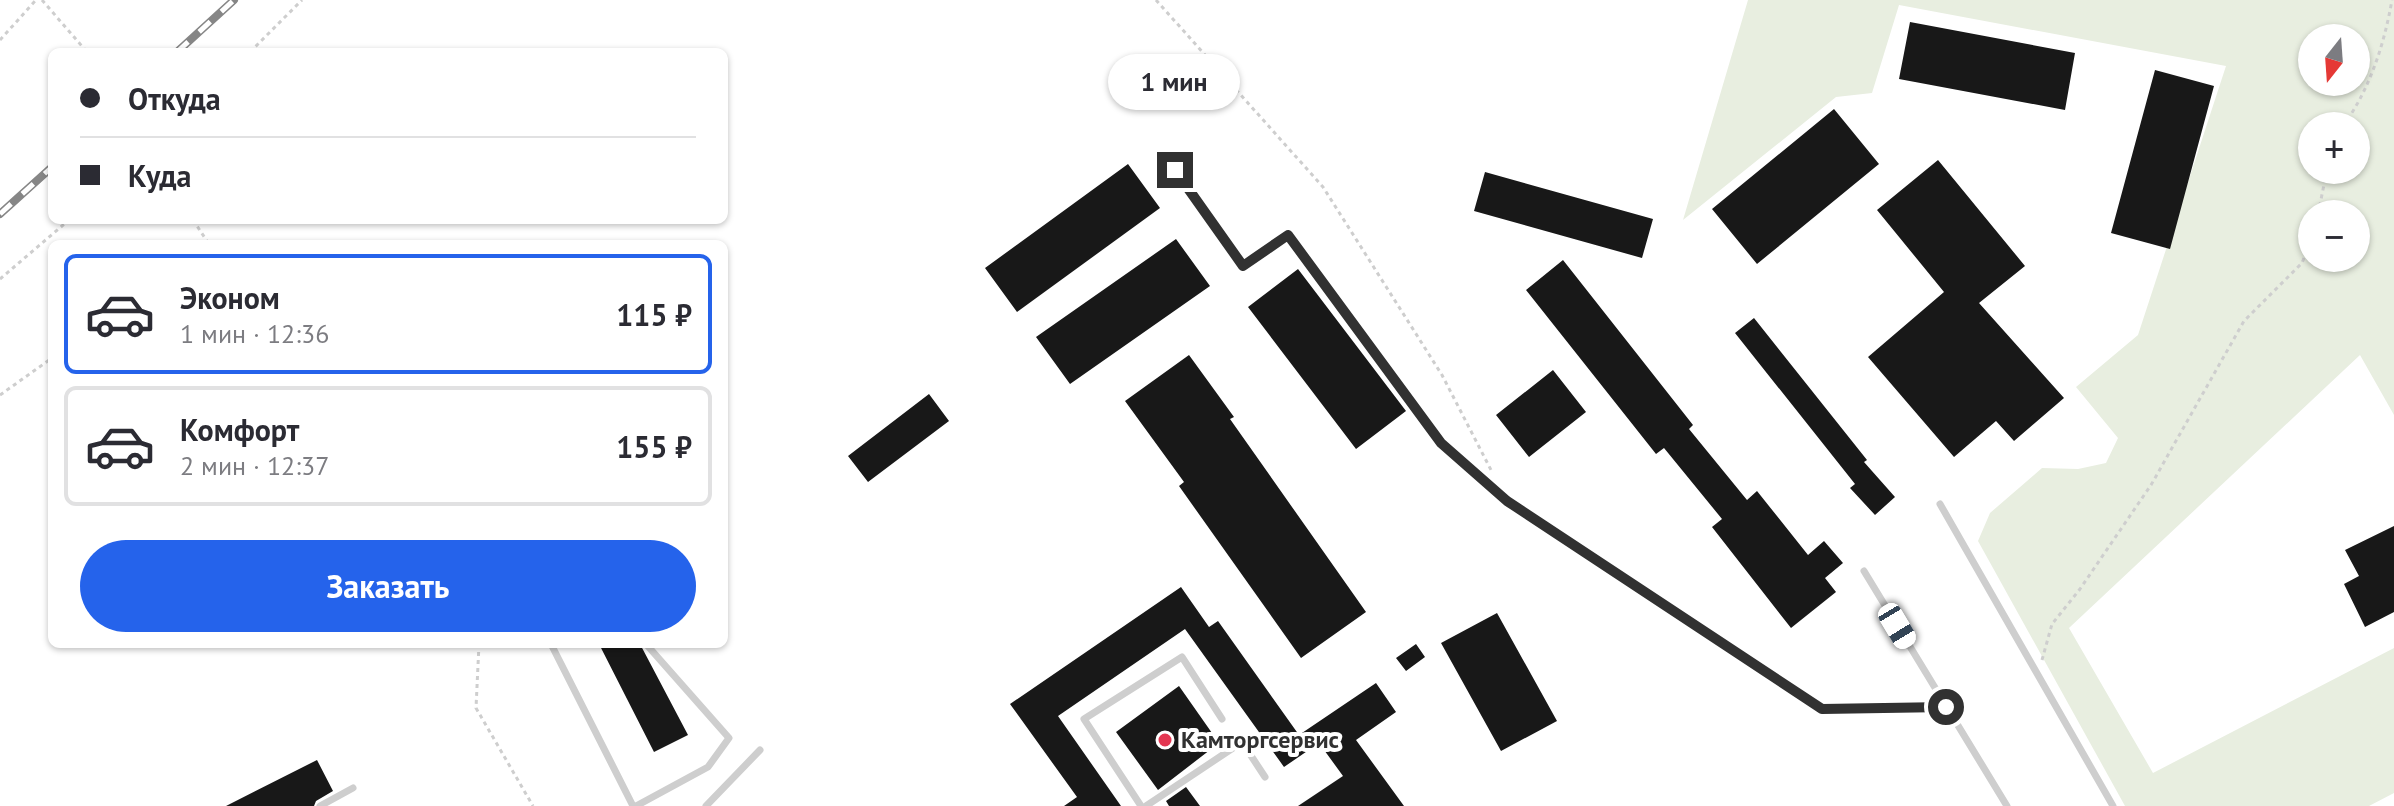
<!DOCTYPE html>
<html lang="ru">
<meta charset="utf-8">
<style>
body{margin:0;font-family:"PT Sans",sans-serif;background:#f7f7f7;color:#2b2b33;height:100vh;display:flex;flex-direction:column;font-size:30px;white-space:nowrap}
*{box-sizing:border-box;margin:0}
p{font-size:26px;color:#7c7c81}
.icon{flex:none;width:44px;height:44px;fill:none;stroke:currentColor;stroke-width:2;stroke-linecap:round;stroke-linejoin:round}
.map{position:relative;flex:1;overflow:hidden}
.panel{position:absolute;left:48px;top:240px;width:680px;height:408px;display:flex;flex-direction:column;background:#fff;border-radius:12px;box-shadow:0 2px 6px #0004}
.panel>*{flex:none}
.top-card{position:absolute;left:48px;top:48px;width:680px;height:176px;border-radius:12px;box-shadow:0 2px 6px #0004;display:grid;align-content:center;height:176px;padding:0 32px;background:#fff}
.needle{width:52px;rotate:197deg}
.controls{position:absolute;left:2298px;top:24px;display:grid;gap:16px}
.controls a{display:grid;place-items:center;width:72px;height:72px;border-radius:50%;background:#fff;box-shadow:0 2px 6px #0004;font-size:40px}
.end{position:absolute;width:36px;height:36px;margin:-18px;border:10px solid #313131;background:#fff;box-shadow:0 0 0 4px #fff}
.from{border-radius:50%}
.bubble{position:absolute;height:56px;border-radius:28px;background:#fff;box-shadow:0 2px 6px #0004;font-size:26px;font-weight:600;line-height:56px;text-align:center}
.car{position:absolute;width:24px;height:48px;margin:-24px -12px;border-radius:10px;box-shadow:0 0 6px 2px #0007;background:linear-gradient(#fff 24%,#345 0 40%,#fff 0 76%,#345 0 86%,#fff 0)}
.top-card b{display:flex;align-items:center;gap:28px;height:76px;font-size:30px}
.top-card b+b{border-top:2px solid #e1e1e2}
.top-card i{width:20px;height:20px;background:#2b2b33}
ul{padding:14px 0 0;list-style:none}
li{display:flex;align-items:center;gap:24px;height:120px;margin:0 16px 12px;padding:0 16px;border:4px solid #e1e1e2;border-radius:12px}
li div{flex:1}
li b{display:block;font-size:30px}
li em{font-style:normal;font-weight:600}
li.on{border-color:#2563eb}
li>.icon{width:72px;height:72px;stroke-width:1.5}
.action{display:flex;gap:16px;margin-top:auto;padding:16px 32px}
.action a{flex:1;height:92px;border-radius:48px;background:#2563eb;color:#fff;font-size:32px;font-weight:600;line-height:92px;text-align:center}
.map>svg:first-child{display:block}
.green{fill:#e8eee0;fill-rule:evenodd}
.building{fill:#181818}
.lines{fill:none;stroke-linecap:round;stroke-linejoin:round}
.path{stroke:#cecece;stroke-width:3;stroke-dasharray:4 4;stroke-linecap:butt}
.service{stroke:#cecece;stroke-width:7}
.rail-casing{stroke:#868686;stroke-width:8}
.rail{stroke:#fff;stroke-width:5;stroke-dasharray:15;stroke-linecap:butt}
.route{stroke:#313131;stroke-width:10}
.poi-dot{fill:#e43752;stroke:#fff;stroke-width:3}
.labels{text-anchor:middle;stroke-width:8;stroke-linejoin:round;paint-order:stroke}
.poi-label{font-size:24px;font-weight:bold;fill:#313131;stroke:#fff;text-anchor:start}
</style>
<div class="map">
<svg width="2394" height="806" viewBox="0 0 2394 806">
<rect width="100%" height="100%" fill="#fff"/>
<path class="green" d="M1748,0H2394V415L2360,355L2069,628L2153,773L2394,648V793L2369,806H2125L1978,541L1990,513L2042,468L2078,469L2106,463L2118,438L2076,387L2138,335L2226,66L1899,5L1872,93L1836,97L1683,220ZM2312,38H2356V82H2312ZM2312,126H2356V170H2312ZM2312,214H2356V258H2312Z"/>
<path class="building" d="M1910,22L2075,53L2065,110L1899,79Z
M2155,70L2214,86L2170,249L2111,233Z
M1834,109L1879,164L1757,264L1712,209Z
M1938,160L2025,266L1979,303L2064,398L2014,441L1996,421L1954,457L1868,357L1944,292L1877,210Z
M1128,164L1160,208L1017,312L985,268Z
M1485,172L1653,219L1642,258L1474,211Z
M1176,239L1210,286L1070,384L1036,337Z
M1563,260L1693,425L1689,429L1747,500L1757,491L1808,555L1824,541L1843,563L1825,578L1836,592L1791,628L1712,527L1722,519L1664,448L1656,454L1526,290Z
M1298,269L1406,411L1356,449L1248,307Z
M1754,318L1867,460L1864,462L1895,497L1875,515L1850,488L1855,484L1735,333Z
M1189,355L1234,417L1230,419L1366,612L1301,658L1179,486L1184,482L1125,401Z
M1553,370L1586,412L1529,457L1496,415Z
M929,394L949,421L868,482L848,456Z
M2394,526V612L2365,627L2344,584L2359,576L2345,550Z
M1181,587L1209,627L1218,621L1299,735L1376,683L1396,712L1356,740L1404,806H1298L1343,776L1319,743L1284,767L1185,629L1058,716L1121,806H1064L1077,797L1010,704Z
M1497,613L1557,721L1501,751L1441,643Z
M599,644H640L688,735L654,752Z
M1416,644L1425,657L1406,671L1396,658Z
M1179,686L1219,743L1158,790L1116,732Z
M317,760L333,791L316,801L314,806H226Z
M1186,787L1200,806H1169L1166,801Z"/>
<g class="lines">
<path class="path" d="M42,0L87,52
M1156,0L1323,187L1442,375L1491,470
M0,40L36,0
M250,52L302,0
M2343,126C2370,89 2384,45 2392,0
M2318,214L2327,170
M193,220L209,244
M0,279L69,220
M0,395L52,358
M479,644L476,708L533,806
M2042,660L2052,624L2080,589L2151,485L2244,321L2302,263L2312,237"/>
<path class="service" d="M1175,170L1243,266L1288,235L1441,443L1507,501L1822,709L1946,707
M1940,504L2113,806
M1864,571L2007,806
M551,644L633,806
M320,806L353,788
M636,806L708,767L729,738L646,644
M706,806L760,750
M1141,806L1084,719L1182,657L1222,719
M1146,806L1242,742L1265,777"/>
<defs>
<path id="rail" d="M177,52L234,0
M0,214L52,167"/>
</defs>
<use href="#rail" class="rail-casing"/>
<use href="#rail" class="rail"/>
</g>
<g class="lines">
<path class="route" d="M1175,170L1243,266L1288,235L1441,443L1507,501L1822,709L1946,707"/>
</g>
<circle class="poi-dot" cx="1165" cy="740" r="8"/>
<g class="labels">
<g class="poi-label">
<text x="1181" y="748">Камторгсервис</text>
</g>
</g>
</svg>
<div class="controls">
<a><svg class="needle" viewBox="-14 -14 28 28"><path d="M0-13l5 13h-10z" fill="#e53935"/><path d="M0 13l5-13h-10z" fill="#7c7c81"/></svg></a>
<a>+</a>
<a>−</a>
</div>
<i class="end from" style="left:1946px;top:707px"></i>
<i class="end" style="left:1175px;top:170px"></i>
<div class="bubble" style="left:1108px;top:54px;width:132px">1 мин</div>
<i class="car" style="left:1897px;top:626px;rotate:149deg"></i>
<div class="top-card">
<b><i class="from"></i>Откуда</b>
<b><i></i>Куда</b>
</div>
<section class="panel">
<ul>
<li class="on"><svg class="icon" aria-label="car" viewBox="0 0 24 24"><path d="M5 17H2v-5l4-1 3-4h7l3 4 3 1v5h-3M9 17h6M6 11h13"/><circle cx="7" cy="17" r="2"/><circle cx="17" cy="17" r="2"/></svg><div><b>Эконом</b><p>1 мин · 12:36</p></div><em>115 ₽</em></li>
<li><svg class="icon" aria-label="car" viewBox="0 0 24 24"><path d="M5 17H2v-5l4-1 3-4h7l3 4 3 1v5h-3M9 17h6M6 11h13"/><circle cx="7" cy="17" r="2"/><circle cx="17" cy="17" r="2"/></svg><div><b>Комфорт</b><p>2 мин · 12:37</p></div><em>155 ₽</em></li>
</ul>
<div class="action"><a>Заказать</a></div>
</section>
</div>
